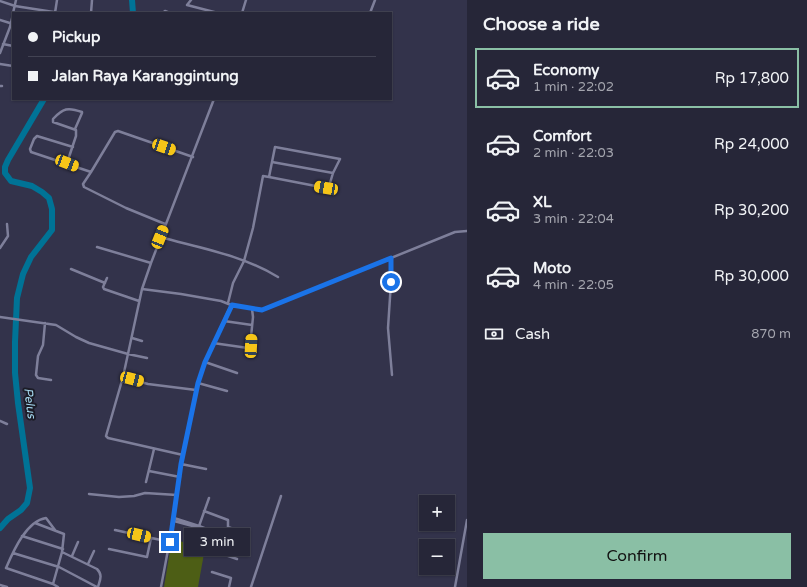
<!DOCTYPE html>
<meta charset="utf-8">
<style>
body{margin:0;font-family:"Varela Round",sans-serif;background:#2e2e40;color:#f1f3f6;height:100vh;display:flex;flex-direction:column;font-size:15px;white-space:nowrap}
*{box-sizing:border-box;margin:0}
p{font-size:13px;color:#a4a5ae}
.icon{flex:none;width:22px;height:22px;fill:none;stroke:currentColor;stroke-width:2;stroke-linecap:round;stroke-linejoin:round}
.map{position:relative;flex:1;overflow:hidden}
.panel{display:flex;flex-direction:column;background:#262638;width:340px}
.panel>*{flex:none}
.banner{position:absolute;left:12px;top:12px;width:380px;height:88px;border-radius:0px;box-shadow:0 1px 3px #0004,0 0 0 1px #424353;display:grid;align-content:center;height:88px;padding:0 16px;background:#262638}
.controls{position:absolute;left:419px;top:495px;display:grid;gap:8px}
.controls a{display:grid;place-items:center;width:36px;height:36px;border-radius:0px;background:#262638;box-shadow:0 1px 3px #0004,0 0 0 1px #424353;font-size:20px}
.end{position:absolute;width:18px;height:18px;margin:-9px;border:5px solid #1a73e8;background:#fff;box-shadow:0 0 0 2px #fff}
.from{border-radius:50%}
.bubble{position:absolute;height:28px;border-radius:0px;background:#262638;box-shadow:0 1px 3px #0004,0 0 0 1px #424353;font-size:13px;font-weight:600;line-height:28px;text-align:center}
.car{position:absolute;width:12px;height:24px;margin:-12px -6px;border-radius:5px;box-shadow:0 0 3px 1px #0007;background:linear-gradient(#f5c518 24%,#345 0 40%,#f5c518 0 76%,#345 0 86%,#f5c518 0)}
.banner b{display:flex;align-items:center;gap:14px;height:38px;font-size:15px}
.banner b+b{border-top:1px solid #424353}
.banner i{width:10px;height:10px;background:#f1f3f6}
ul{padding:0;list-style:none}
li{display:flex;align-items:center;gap:12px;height:60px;margin:0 8px 6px;padding:0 8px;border:2px solid transparent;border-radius:0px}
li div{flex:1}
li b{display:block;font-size:15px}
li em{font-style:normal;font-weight:600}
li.on{border-color:#8abfa5}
li>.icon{width:36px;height:36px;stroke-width:1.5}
h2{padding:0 16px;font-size:18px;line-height:48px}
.pay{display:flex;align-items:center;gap:10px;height:44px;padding:0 16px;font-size:15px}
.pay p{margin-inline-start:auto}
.cta{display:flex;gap:8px;margin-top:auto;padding:8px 16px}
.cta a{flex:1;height:46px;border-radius:0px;background:#8abfa5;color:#111;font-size:16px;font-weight:600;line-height:46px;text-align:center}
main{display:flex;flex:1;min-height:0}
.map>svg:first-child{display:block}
.pitch{fill:#4d5e15}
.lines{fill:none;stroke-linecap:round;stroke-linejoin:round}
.river{stroke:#007396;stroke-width:6}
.street{stroke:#7e7f9a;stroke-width:2.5}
.route{stroke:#1a73e8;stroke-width:5}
.labels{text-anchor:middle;stroke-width:4;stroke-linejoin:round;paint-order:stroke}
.water-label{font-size:12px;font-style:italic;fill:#a6daf1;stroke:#1c1c27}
</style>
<main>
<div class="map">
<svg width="467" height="587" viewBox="0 0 467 587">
<rect width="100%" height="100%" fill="#33334b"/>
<path class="pitch" d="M172,539L205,548L198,587H164Z"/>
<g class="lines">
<path class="river" d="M132,0L133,13
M0,528L8,519L21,510L27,503L30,488L18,403L15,373V342L17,298L23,274L31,257L52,230V209L49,198L42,192L32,186L11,181L5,173V167L8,160L44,99"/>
<path class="street" d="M191,0L187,5L218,13
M0,1L15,6L60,13
M13,13L16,0
M55,13L57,0
M91,13L92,0
M163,13L165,11L170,13
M242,13L246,0
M370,13L375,0
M0,20L13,24
M3,44L13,46
M0,53L10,27L13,14
M0,64L13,66
M0,86H2
M73,147L37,136L34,139L30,149L31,152L91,172L83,184L84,187L126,208L165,224
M272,162L275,147L340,159L333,173
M67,163L76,136V130L53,122V119C63,108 68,107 82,112V113L75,129
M91,172L115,132L118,131L193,157
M160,237C200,248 242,255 278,277
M97,247L151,263
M0,248L8,236L7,224
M391,258V282L388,328L392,375
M71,269L105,283
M107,278L103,287L104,289L139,301
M142,289L181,294L221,301L231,305
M228,303L233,283L244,261L253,228L263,176L269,177L326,188L330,183L333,173L272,162L269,177
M0,317L56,325L76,337L89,343L128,354L147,358
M224,321L252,325
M45,323L43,345L38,356L36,375L38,378L51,380
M132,338L142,341
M213,343L248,348L250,347L253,317L252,309
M205,362L237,373
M123,377L148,384L196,390
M198,383L227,391
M0,421L7,424
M183,455L108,438L106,436L123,377L142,289L151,263L214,99
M181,464L206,469
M149,471L180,477
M146,482L154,449
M89,494L119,497L134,496L145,493L177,495
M204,511L228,520V527L239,531
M174,518L199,526L238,541
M174,521L200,528
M35,523L64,534L62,552L53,584
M55,530L46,518C26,521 13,552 6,568L53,584L58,587
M115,530L170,542
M215,532L210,547L211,550L237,559
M22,536L63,549
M193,543L209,498
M109,549L147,557L151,538
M62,552L97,569C103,575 100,580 98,587
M13,553L59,567L97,587
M72,556L78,542
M88,564L94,551
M212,572L231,578L229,587
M0,585L7,587
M161,587L174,518L181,464L198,383L205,362L231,305L263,310L455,232L467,231
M251,587L281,496
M455,587L467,520"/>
</g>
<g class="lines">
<path class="route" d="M170,542L181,464L198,383L205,362L232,305L262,310L391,258V282"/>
</g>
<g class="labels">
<g class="water-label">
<text transform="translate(30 403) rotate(83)" y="4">Pelus</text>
</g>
</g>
</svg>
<div class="controls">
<a>+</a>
<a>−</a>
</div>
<i class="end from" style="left:391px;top:282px"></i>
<i class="end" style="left:170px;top:542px"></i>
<div class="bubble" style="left:184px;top:528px;width:66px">3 min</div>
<i class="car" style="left:164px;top:147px;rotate:109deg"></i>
<i class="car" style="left:67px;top:163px;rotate:111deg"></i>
<i class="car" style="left:326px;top:188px;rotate:280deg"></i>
<i class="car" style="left:160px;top:237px;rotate:22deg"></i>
<i class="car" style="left:251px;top:346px;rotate:3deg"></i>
<i class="car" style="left:132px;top:379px;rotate:105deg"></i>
<i class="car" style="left:139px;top:535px;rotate:103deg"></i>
<div class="banner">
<b><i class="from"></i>Pickup</b>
<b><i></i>Jalan Raya Karanggintung</b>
</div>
</div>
<section class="panel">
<h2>Choose a ride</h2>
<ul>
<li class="on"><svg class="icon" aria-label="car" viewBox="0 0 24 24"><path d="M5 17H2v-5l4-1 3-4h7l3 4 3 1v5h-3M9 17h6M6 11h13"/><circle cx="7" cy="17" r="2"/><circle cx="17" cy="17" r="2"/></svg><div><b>Economy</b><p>1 min · 22:02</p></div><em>Rp 17,800</em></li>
<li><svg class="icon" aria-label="car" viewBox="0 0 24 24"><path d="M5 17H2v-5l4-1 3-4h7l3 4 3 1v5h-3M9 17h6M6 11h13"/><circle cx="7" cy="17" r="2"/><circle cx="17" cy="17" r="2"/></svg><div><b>Comfort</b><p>2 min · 22:03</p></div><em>Rp 24,000</em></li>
<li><svg class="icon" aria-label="car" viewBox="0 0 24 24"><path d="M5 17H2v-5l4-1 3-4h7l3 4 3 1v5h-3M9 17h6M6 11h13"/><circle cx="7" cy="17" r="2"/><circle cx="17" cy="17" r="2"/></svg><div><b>XL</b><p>3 min · 22:04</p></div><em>Rp 30,200</em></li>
<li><svg class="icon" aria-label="car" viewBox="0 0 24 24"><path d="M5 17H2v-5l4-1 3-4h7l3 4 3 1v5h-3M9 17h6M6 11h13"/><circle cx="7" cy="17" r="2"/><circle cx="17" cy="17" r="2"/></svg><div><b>Moto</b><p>4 min · 22:05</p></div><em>Rp 30,000</em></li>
</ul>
<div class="pay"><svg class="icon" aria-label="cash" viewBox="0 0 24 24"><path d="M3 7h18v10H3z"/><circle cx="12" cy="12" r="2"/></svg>Cash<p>870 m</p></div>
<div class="cta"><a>Confirm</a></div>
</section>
</main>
